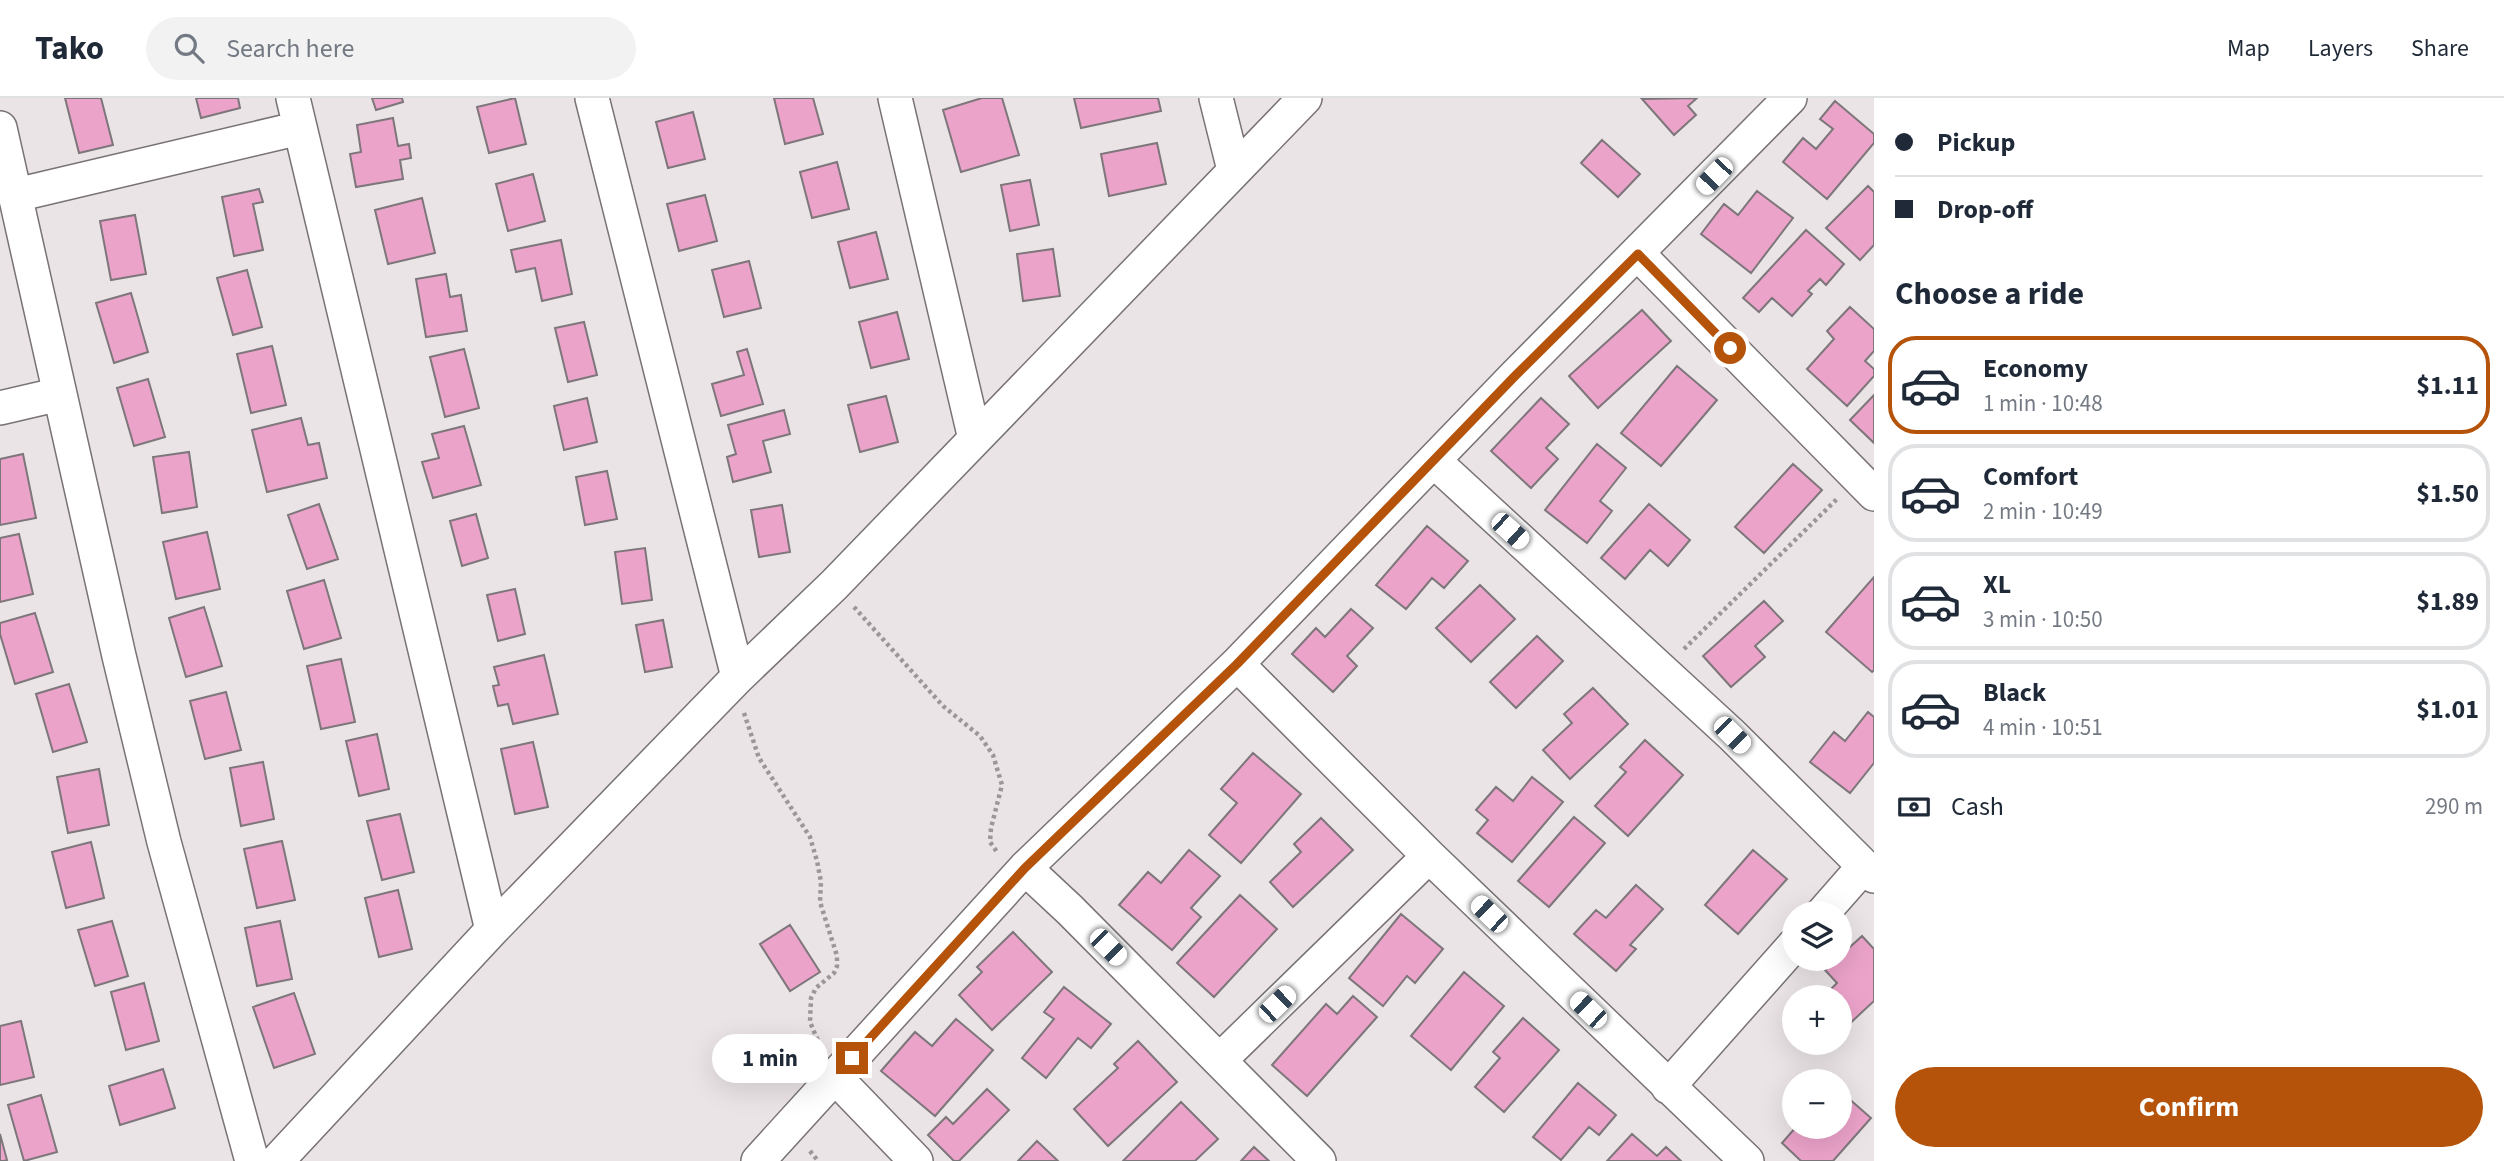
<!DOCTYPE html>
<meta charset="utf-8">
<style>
body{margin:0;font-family:"Source Sans 3",sans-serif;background:#f2f2f3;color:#1f2937;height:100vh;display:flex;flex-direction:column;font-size:26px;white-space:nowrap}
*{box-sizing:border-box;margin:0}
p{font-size:23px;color:#747a83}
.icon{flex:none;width:38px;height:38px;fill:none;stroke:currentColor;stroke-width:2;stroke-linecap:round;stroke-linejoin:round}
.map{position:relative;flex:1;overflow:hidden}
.panel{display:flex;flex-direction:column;background:#fff;width:630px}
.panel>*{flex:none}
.top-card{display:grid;align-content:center;height:154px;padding:0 21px;background:#fff}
.buttons{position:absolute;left:1782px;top:803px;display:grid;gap:14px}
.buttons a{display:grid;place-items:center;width:70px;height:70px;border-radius:50%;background:#fff;box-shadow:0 7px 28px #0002;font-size:35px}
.end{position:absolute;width:32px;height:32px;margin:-16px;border:9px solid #b45309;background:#fff;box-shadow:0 0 0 4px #fff}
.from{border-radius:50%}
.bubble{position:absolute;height:49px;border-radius:24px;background:#fff;box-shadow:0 7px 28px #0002;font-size:23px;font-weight:700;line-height:49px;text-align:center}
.car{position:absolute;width:21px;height:42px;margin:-21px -10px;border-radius:9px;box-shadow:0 0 5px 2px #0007;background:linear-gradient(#fff 24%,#345 0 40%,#fff 0 76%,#345 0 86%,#fff 0)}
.top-card b{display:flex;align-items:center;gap:24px;height:66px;font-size:26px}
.top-card b+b{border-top:2px solid #e0e1e3}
.top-card i{width:18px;height:18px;background:#1f2937}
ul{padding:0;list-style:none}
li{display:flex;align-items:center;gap:21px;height:98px;margin:0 14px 10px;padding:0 7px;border:4px solid #e0e1e3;border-radius:28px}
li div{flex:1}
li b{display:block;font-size:26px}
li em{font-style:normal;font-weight:700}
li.selected{border-color:#b45309}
li>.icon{width:63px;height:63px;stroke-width:1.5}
h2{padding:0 21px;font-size:32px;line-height:84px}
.pay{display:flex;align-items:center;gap:18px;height:77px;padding:0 21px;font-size:26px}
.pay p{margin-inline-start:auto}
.primary-button{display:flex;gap:14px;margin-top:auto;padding:14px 21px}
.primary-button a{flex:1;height:80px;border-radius:42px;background:#b45309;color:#fff;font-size:28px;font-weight:700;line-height:80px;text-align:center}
header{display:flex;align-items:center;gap:42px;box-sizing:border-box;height:98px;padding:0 35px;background:#fff;border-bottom:2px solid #e0e1e3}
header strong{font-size:33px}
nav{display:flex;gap:38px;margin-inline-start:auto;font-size:24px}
.search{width:490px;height:63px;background:#f2f2f3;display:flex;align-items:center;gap:18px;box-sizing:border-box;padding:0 24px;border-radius:38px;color:#747a83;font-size:26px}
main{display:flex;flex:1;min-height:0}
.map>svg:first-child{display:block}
.building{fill:#eca3ca;stroke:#7d767a;stroke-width:2}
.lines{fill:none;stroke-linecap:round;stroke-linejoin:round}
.minor-casing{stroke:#797275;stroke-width:36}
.path{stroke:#9b9698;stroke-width:4.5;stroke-dasharray:3.5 3.5;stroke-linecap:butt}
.minor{stroke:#fff;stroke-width:33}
.route{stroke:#b45309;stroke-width:9}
</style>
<header>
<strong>Tako</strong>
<div class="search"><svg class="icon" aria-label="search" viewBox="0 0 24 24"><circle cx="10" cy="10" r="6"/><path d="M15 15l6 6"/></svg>Search here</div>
<nav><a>Map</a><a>Layers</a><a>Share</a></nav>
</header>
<main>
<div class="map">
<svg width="1874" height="1063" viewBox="0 0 1874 1063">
<rect width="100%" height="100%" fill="#ebe4e7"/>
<path class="building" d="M65,0H101L113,47L79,55Z
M196,0H238L240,10L201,20Z
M372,0H402L403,4L376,12Z
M515,0L526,46L489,55L477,9Z
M774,0H813L823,36L785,46Z
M982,0H1002L1019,57L961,74L943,12Z
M1074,0H1158L1161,13L1081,30Z
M1697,0L1688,8L1696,17L1674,37L1642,1Z
M1835,3L1874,36V45L1827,101L1783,64L1803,40L1816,51L1833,31L1820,21Z
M693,14L705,61L668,70L656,24Z
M393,20L398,48L409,46L411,60L400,62L403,81L356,89L350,56L361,54L357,27Z
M1602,42L1640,76L1618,99L1581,65Z
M1157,45L1166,86L1109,98L1101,56Z
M837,64L849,111L812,120L800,74Z
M533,76L545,123L508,133L496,86Z
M1030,82L1039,127L1010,133L1001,87Z
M1868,88L1874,94V147L1860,162L1826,130Z
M259,91L263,104L253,106L263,152L234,158L222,99Z
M1757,93L1793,120L1751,175L1701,136L1724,106L1738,117Z
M705,97L717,143L679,153L667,106Z
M422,100L435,155L388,166L375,112Z
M135,117L146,176L111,182L100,123Z
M1806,132L1844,166L1826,187L1820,181L1808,193L1812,196L1792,218L1772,200L1759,214L1743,200Z
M876,134L888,181L850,190L838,144Z
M561,142L572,196L542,203L535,170L516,174L511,152Z
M1053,151L1060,198L1023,203L1017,156Z
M749,163L761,210L724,219L712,172Z
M247,172L262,229L233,237L217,180Z
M446,176L450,199L461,197L467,233L426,239L416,181Z
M131,195L148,254L114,265L96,205Z
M1850,209L1874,231V253L1865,263L1874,271V278L1847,308L1807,271L1834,241L1827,233Z
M1642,212L1671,243L1598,310L1569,278Z
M897,214L909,261L871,270L859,224Z
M584,224L597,277L568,284L555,230Z
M272,248L286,307L251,315L237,256Z
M464,251L479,310L445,319L430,259Z
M747,251L763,306L721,318L712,286L744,277L737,254Z
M1677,268L1717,302L1661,368L1621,335Z
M148,281L165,339L134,348L117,290Z
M1874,297V345L1850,322Z
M886,298L898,344L860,354L848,307Z
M587,300L597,344L564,352L554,308Z
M1541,300L1569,326L1546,350L1558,361L1531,390L1491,353Z
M784,312L790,336L763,343L771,374L733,384L727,359L736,356L728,327Z
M301,320L308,347L319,345L327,380L267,394L252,332Z
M464,328L481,387L433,400L422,364L439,360L432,336Z
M1597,346L1626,370L1600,403L1612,413L1587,445L1545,412Z
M189,354L197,409L162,415L153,359Z
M23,356L36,420L0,427V361Z
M1793,366L1822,392L1764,455L1735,429Z
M607,373L617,421L585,427L576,379Z
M319,406L338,461L307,471L288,417Z
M1649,406L1690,442L1668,468L1650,452L1625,481L1601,460Z
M782,407L790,454L759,459L751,412Z
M476,416L488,460L462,468L450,423Z
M1427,428L1468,463L1444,490L1432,480L1406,511L1376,487Z
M207,434L220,491L176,501L163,444Z
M19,436L33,496L0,504V440Z
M645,450L652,502L622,506L615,454Z
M1874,479V572L1872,574L1826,534Z
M324,482L341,540L304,551L287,493Z
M1480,487L1515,521L1471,564L1436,530Z
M515,491L525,536L498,543L487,497Z
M1764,503L1783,523L1755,548L1765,559L1731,589L1703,558Z
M204,509L222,568L186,579L169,520Z
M1351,511L1373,530L1347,558L1357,568L1333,594L1292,556L1316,530L1325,539Z
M35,515L53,574L15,586L0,536V525Z
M663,522L672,569L645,574L636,527Z
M1537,538L1563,563L1516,610L1490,584Z
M544,557L558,616L513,626L508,606L498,608L493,588L499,587L494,569Z
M341,561L355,624L321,631L307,568Z
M69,586L87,644L53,654L36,596Z
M1593,590L1628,626L1570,681L1543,652L1572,625L1564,616Z
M226,594L241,652L205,661L190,603Z
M1868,614L1874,619V665L1850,695L1810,664L1834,634L1845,643Z
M377,636L389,691L359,698L346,643Z
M1645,642L1683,677L1628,738L1595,708L1626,674L1620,669Z
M533,644L548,709L515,716L501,651Z
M1253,655L1301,696L1241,765L1209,737L1237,705L1221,691Z
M263,664L274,721L241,728L230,670Z
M99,671L109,727L68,735L57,679Z
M1532,679L1563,704L1512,764L1477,735L1488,722L1476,712L1496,689L1513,703Z
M400,716L414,774L382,782L367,723Z
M1574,719L1605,745L1549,809L1518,783Z
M1321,720L1353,752L1293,809L1270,784L1301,754L1294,746Z
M282,743L295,802L257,810L244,751Z
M91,744L104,800L66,810L52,754Z
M1189,752L1220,778L1191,810L1201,819L1172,852L1119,807L1148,774L1161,785Z
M1753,752L1787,781L1738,836L1705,807Z
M1636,787L1663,811L1630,847L1636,851L1616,873L1574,836L1596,812L1606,820Z
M398,792L412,851L379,859L365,800Z
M1240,797L1277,831L1214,899L1177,865Z
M1401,816L1443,851L1415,885L1407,878L1383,908L1349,880Z
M112,823L128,878L95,888L78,832Z
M280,823L292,881L257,888L245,830Z
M790,827L820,874L790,893L760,846Z
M1013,834L1052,874L992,932L959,897L982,874L977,869Z
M1862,838L1874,851V903L1845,930L1839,924V900H1822L1837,885L1825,872Z
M1464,874L1504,908L1451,972L1411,938Z
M144,885L159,943L126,952L111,894Z
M1064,889L1111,926L1091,950L1078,940L1046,980L1022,960L1054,921L1044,914Z
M294,895L315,956L274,970L253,909Z
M1353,898L1377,919L1307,998L1272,967L1326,906L1337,916Z
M1523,920L1559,952L1504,1014L1475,989L1500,960L1493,954Z
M956,921L993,952L935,1018L881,973L915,934L932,948Z
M21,923L34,979L0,987V928Z
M1138,943L1177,984L1108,1048L1074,1011L1118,970L1114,966Z
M163,971L175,1010L120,1027L109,988Z
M1578,985L1616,1017L1599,1037L1589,1029L1561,1062L1533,1039Z
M987,991L1009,1012L959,1063H954L928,1037L946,1019L953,1026Z
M1839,992L1871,1020L1833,1063H1801L1782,1045L1796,1029H1839Z
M41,997L57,1054L24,1063L8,1007Z
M1181,1004L1218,1041L1195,1063H1123Z
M0,1036L7,1062L4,1063H0Z
M1632,1036L1657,1058L1666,1049L1681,1063H1607Z
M1037,1043L1058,1063H1018Z
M1254,1049L1269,1063H1241Z"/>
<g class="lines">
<defs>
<path id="minor" d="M293,0L492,832
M592,0L738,579
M895,0L975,341
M1216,0L1234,72
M0,30L119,558L164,744L252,1063
M16,97L300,30
M1638,156L1874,396
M0,310L60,296
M1434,363L1732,637L1874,778
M1237,566L1429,758L1747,1063
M1025,770L1070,812L1319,1063
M1822,816L1864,768
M1220,962L1429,758
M835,979L916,1063
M1668,989L1794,847
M277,1063L492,832L738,579L834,487L1305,0
M758,1063L1025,770L1237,566L1515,278L1790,0"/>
</defs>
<use href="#minor" class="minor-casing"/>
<path class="path" d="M854,509L943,608L980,638L993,657L1002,687L991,730L990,744L997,754
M1684,551L1838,400
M744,615L759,660L810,739L817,763L821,784L820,804L837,858V868L834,875L816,890L811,900L810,924L821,950
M810,1053L818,1063"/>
<use href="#minor" class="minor"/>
</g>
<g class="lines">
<path class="route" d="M852,960L1025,770L1237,566L1515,278L1638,156L1730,250"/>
</g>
</svg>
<div class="buttons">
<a><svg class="icon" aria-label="layers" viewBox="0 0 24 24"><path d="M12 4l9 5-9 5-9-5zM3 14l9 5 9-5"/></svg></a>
<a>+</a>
<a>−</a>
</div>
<i class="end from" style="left:1730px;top:250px"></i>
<i class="end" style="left:852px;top:960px"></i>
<div class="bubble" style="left:712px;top:936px;width:116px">1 min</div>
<i class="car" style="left:1714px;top:78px;rotate:224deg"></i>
<i class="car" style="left:1510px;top:433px;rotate:132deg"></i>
<i class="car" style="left:1732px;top:637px;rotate:135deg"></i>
<i class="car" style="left:1489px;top:816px;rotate:314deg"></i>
<i class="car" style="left:1108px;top:849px;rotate:135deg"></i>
<i class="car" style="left:1277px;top:906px;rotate:46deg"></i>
<i class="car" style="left:1588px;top:912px;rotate:314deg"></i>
</div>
<section class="panel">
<div class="top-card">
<b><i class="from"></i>Pickup</b>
<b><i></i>Drop-off</b>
</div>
<h2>Choose a ride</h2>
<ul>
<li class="selected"><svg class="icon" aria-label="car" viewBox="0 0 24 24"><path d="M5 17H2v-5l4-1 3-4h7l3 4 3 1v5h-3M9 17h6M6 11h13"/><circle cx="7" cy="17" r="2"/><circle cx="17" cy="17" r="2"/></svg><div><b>Economy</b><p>1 min · 10:48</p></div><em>$1.11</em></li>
<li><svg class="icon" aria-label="car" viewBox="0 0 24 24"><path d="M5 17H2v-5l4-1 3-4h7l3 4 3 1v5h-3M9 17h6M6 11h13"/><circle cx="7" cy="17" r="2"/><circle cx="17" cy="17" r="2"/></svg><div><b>Comfort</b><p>2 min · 10:49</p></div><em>$1.50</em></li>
<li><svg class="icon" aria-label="car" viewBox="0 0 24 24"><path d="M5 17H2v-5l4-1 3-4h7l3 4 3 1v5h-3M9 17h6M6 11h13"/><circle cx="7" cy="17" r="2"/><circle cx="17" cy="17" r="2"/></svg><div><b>XL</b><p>3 min · 10:50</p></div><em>$1.89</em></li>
<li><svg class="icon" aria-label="car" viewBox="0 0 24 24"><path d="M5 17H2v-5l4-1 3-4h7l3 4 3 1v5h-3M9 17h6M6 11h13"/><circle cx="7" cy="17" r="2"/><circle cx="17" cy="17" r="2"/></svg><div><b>Black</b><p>4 min · 10:51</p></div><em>$1.01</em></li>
</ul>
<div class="pay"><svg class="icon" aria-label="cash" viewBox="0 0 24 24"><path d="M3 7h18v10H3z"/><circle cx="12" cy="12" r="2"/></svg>Cash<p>290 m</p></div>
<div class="primary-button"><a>Confirm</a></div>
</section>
</main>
